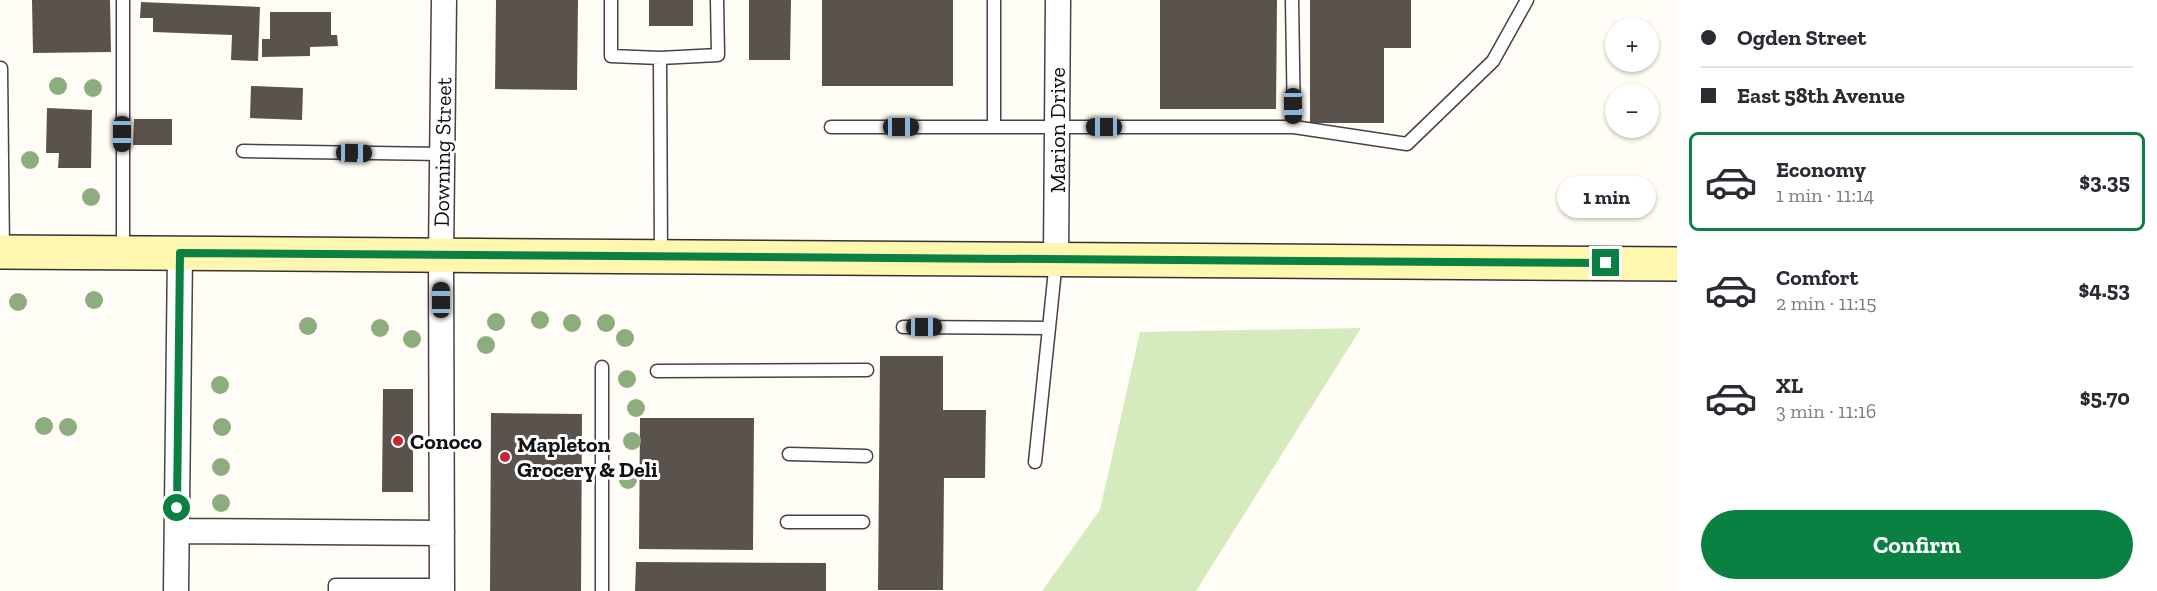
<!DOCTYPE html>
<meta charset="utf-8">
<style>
body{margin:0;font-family:"Zilla Slab",serif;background:#f7f7f7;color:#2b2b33;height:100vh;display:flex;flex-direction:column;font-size:22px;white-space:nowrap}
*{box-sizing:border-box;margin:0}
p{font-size:20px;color:#7c7c81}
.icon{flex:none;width:33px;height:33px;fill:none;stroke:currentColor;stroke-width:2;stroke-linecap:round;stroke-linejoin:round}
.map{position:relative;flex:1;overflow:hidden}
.panel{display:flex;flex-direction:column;background:#fff;width:480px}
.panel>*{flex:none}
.banner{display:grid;align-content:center;height:132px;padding:0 24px;background:#fff}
.tools{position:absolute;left:1605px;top:18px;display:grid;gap:12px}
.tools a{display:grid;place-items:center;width:54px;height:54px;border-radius:50%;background:#fff;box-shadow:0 2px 4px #0004;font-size:30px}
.end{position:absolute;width:27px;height:27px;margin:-14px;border:8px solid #0b8043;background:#fff;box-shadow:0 0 0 3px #fff}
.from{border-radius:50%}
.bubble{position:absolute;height:42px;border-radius:21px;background:#fff;box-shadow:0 2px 4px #0004;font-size:20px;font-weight:700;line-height:42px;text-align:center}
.car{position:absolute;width:18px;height:36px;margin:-18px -9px;border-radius:8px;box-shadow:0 0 4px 2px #0007;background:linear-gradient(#222 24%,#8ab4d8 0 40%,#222 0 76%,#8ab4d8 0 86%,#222 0)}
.banner b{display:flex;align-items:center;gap:21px;height:57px;font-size:22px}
.banner b+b{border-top:2px solid #e1e1e2}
.banner i{width:15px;height:15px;background:#2b2b33}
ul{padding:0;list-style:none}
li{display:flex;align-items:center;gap:18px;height:99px;margin:0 12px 9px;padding:0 12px;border:3px solid transparent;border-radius:9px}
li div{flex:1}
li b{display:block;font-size:22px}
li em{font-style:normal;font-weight:700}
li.active{border-color:#0b8043}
li>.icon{width:54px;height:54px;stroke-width:1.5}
.action{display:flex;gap:12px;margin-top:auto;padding:12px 24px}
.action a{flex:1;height:69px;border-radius:36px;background:#0b8043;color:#fff;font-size:24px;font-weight:700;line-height:69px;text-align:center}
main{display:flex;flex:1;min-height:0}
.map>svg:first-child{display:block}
.green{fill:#d5ebbd}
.building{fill:#5a524d}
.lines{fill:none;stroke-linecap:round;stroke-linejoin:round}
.service-casing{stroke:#444;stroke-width:15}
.minor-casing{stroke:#444;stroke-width:27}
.secondary-casing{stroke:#333;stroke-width:36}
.service{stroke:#fff;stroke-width:12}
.minor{stroke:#fff;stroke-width:24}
.secondary{stroke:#fff6b0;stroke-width:33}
.tree{fill:#8dad7f}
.route{stroke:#0b8043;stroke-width:8}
.poi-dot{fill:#c4262e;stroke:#fff;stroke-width:2}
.labels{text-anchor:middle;stroke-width:6;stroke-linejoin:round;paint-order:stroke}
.street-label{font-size:22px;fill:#111;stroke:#fff}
.poi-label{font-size:22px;font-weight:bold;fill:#111;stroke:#fff;text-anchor:start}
</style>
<main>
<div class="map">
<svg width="1677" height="591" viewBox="0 0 1677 591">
<rect width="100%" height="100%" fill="#fffdf5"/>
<path class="green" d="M1361,328L1196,591H1042L1100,510L1140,332Z"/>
<path class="building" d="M32,0H110L111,52L33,53Z
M496,0H578L577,90L495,89Z
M649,0H693V26H649Z
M749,0H791L790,60H749Z
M822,0H953V86H822Z
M1160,0H1277L1276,109H1160Z
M1310,0H1411V48H1384V123H1310Z
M141,2L260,7L258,61L231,60L232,35L153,32V18H140Z
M270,12H331V35H337L338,46L310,47V56L262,57V39H270Z
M251,86L303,88L302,120L250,118Z
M47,108L92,110L91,168H58L59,153H46Z
M134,119H172V145H133Z
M880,356H943V410H986L985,478H944L943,590H878Z
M383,389H413V492H382Z
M491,413L582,414L581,591H490Z
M640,418H754L753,550L639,549Z
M636,562L826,563V591H635Z"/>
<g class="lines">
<defs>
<path id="service" d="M611,0V56L660,58
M994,0V127
M1,68L3,251
M831,127H1294L1292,0
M1294,127L1407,144L1493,61L1527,0
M243,151L442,154
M123,252V0
M661,255L660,58L718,55L717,0
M903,327L1049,328L1056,260
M602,367V591
M657,371L867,370
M789,454L866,456
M1035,462L1049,328
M787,522H863
M335,591V585H442"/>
<path id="minor" d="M1056,259L1058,0
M177,531L442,533
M176,591L180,253
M442,591L441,255L444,0"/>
<path id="secondary" d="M0,252L1677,264"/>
</defs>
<use href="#service" class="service-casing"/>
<use href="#minor" class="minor-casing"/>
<use href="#secondary" class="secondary-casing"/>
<use href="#service" class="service"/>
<use href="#minor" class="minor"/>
<use href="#secondary" class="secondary"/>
</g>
<g class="tree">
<circle cx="58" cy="86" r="9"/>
<circle cx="93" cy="88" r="9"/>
<circle cx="30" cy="160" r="9"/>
<circle cx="91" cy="197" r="9"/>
<circle cx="94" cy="300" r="9"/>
<circle cx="18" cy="302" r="9"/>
<circle cx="540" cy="320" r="9"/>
<circle cx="496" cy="322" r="9"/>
<circle cx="572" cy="323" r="9"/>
<circle cx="606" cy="323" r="9"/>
<circle cx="308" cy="326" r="9"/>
<circle cx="380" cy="328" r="9"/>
<circle cx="625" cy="338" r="9"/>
<circle cx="412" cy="339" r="9"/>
<circle cx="486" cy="345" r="9"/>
<circle cx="627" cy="379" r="9"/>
<circle cx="220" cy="385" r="9"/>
<circle cx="636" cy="408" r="9"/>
<circle cx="44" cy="426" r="9"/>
<circle cx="68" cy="427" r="9"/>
<circle cx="222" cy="427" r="9"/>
<circle cx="632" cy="441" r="9"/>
<circle cx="221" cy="467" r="9"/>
<circle cx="628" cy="480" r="9"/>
<circle cx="221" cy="503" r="9"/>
</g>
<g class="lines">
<path class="route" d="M177,508L180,253L1606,263"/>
</g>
<g class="poi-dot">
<circle cx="398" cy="441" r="6"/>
<circle cx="505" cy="457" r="6"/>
</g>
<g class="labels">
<g class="street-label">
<text transform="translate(1057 130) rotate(-90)" y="8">Marion Drive</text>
<text transform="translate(442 152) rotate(-89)" y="8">Downing Street</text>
</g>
<g class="poi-label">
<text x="410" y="449">Conoco</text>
<text x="517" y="452">Mapleton<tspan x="517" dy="25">Grocery &amp; Deli</tspan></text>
</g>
</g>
</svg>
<div class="tools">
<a>+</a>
<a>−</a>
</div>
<i class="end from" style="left:177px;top:508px"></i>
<i class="end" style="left:1606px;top:263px"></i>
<div class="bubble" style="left:1557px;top:176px;width:99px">1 min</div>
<i class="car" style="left:1293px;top:106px;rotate:179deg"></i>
<i class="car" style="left:901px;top:127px;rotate:90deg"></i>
<i class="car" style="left:1104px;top:127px;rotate:270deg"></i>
<i class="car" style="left:122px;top:134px;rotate:180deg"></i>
<i class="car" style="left:354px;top:153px;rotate:91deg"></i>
<i class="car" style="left:441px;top:300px;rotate:0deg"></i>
<i class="car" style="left:924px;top:327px;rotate:90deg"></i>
</div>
<section class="panel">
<div class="banner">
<b><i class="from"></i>Ogden Street</b>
<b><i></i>East 58th Avenue</b>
</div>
<ul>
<li class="active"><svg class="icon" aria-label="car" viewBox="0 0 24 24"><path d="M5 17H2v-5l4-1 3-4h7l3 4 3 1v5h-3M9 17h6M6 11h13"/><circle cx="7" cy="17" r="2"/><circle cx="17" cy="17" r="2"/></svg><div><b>Economy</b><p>1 min · 11:14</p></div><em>$3.35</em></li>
<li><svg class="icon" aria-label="car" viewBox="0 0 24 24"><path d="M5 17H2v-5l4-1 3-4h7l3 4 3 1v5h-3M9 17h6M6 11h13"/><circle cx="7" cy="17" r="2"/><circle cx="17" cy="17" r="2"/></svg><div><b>Comfort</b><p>2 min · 11:15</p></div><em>$4.53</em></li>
<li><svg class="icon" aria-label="car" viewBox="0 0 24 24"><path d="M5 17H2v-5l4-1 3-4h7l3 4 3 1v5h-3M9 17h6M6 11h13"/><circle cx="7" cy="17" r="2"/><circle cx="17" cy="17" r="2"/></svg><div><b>XL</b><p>3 min · 11:16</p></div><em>$5.70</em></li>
</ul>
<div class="action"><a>Confirm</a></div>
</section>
</main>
